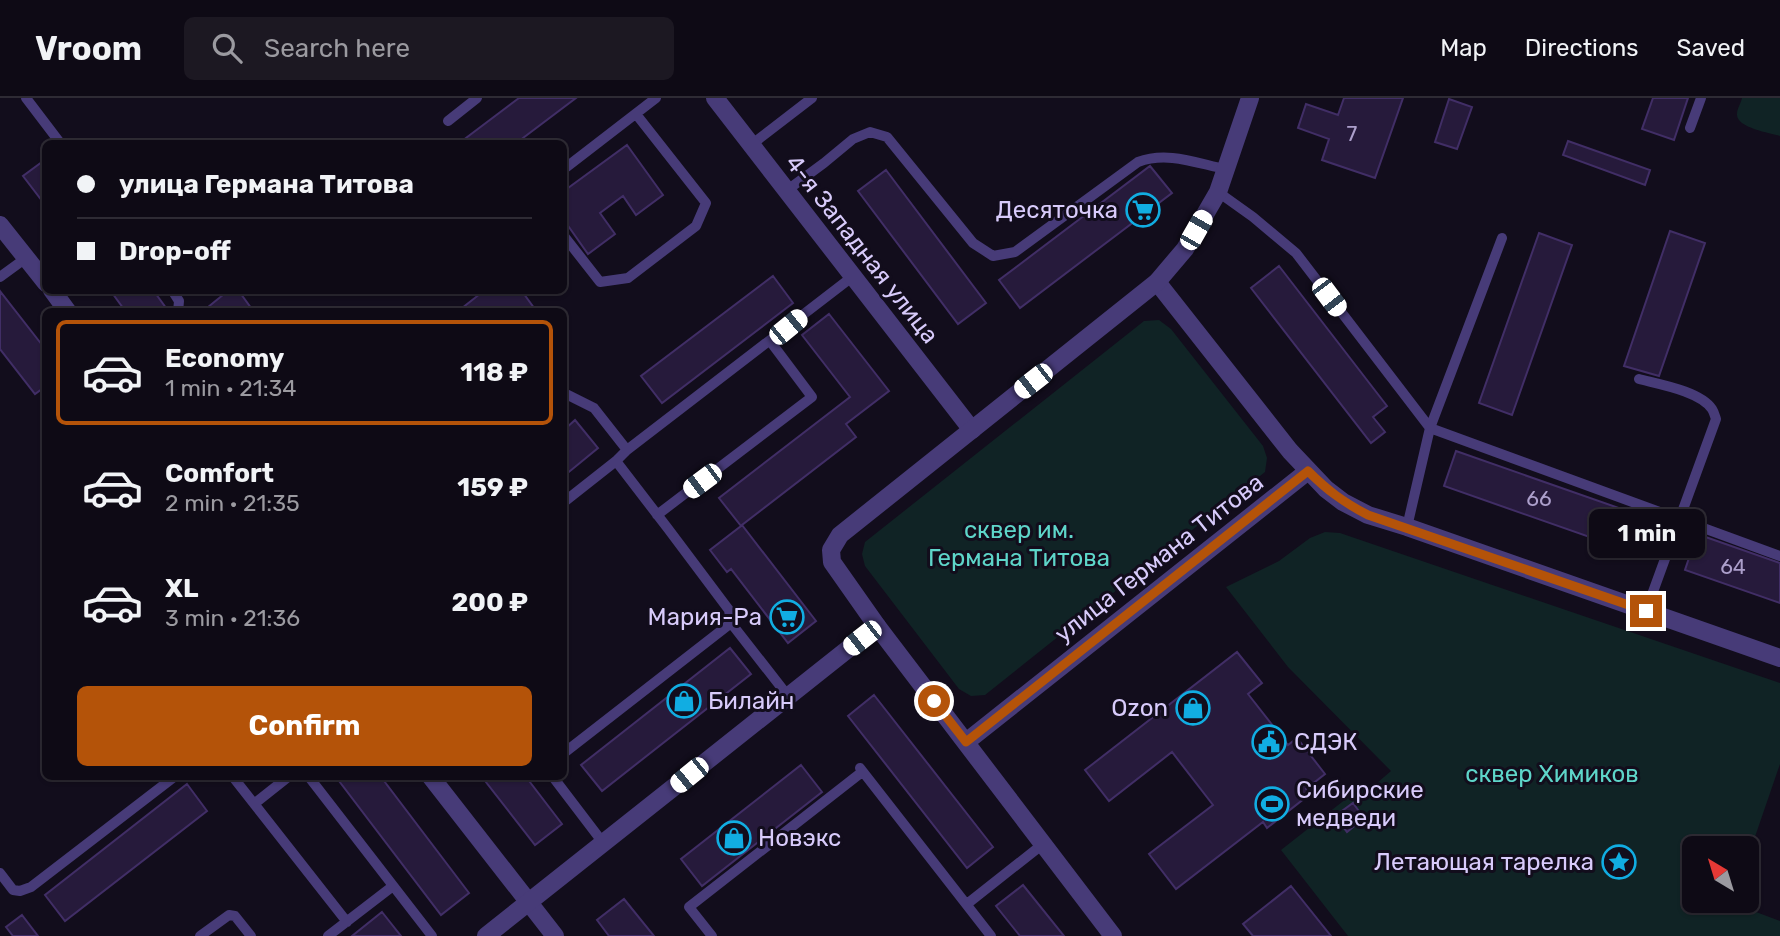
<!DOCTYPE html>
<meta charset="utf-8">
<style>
body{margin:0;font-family:Rubik,sans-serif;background:#1c1822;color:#f1f3f6;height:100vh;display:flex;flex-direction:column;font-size:26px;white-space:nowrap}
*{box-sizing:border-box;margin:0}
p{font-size:23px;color:#9b9aa0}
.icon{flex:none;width:38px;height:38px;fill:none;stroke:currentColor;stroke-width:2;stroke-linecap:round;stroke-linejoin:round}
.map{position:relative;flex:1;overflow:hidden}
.drawer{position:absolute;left:42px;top:210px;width:525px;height:472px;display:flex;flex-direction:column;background:#0e0a15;border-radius:10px;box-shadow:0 2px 5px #0004,0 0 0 2px #2e2b34}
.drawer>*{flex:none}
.top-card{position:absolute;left:42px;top:42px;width:525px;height:154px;border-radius:10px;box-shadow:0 2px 5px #0004,0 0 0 2px #2e2b34;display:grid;align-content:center;height:154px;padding:0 35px;background:#0e0a15}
.needle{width:46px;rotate:322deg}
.tools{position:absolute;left:1682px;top:738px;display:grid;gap:14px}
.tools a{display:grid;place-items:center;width:77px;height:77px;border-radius:10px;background:#0e0a15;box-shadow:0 2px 5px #0004,0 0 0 2px #2e2b34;font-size:35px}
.end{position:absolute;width:32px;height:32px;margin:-16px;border:9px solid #b45309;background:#fff;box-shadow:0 0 0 4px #fff}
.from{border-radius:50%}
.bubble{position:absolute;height:49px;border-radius:10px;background:#0e0a15;box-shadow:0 2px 5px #0004,0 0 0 2px #2e2b34;font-size:23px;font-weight:700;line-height:49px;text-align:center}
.car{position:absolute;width:21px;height:42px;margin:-21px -10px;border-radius:9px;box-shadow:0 0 5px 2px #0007;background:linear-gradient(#fff 24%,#345 0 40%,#fff 0 76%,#345 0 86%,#fff 0)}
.top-card b{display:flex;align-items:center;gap:24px;height:66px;font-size:26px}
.top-card b+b{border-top:2px solid #2e2b34}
.top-card i{width:18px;height:18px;background:#f1f3f6}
ul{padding:12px 0 0;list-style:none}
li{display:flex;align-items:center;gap:21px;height:105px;margin:0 14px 10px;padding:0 21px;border:4px solid transparent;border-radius:10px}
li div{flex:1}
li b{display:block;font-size:26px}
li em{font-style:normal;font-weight:700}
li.current{border-color:#b45309}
li>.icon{width:63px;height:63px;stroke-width:1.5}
.cta{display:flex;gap:14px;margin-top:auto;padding:14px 35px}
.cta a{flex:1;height:80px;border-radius:10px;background:#b45309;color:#fff;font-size:28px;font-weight:700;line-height:80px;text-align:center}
header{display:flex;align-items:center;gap:42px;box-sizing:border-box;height:98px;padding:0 35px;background:#0e0a15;border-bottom:2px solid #2e2b34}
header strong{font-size:33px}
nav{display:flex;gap:38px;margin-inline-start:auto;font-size:24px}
.search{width:490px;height:63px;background:#1c1822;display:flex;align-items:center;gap:18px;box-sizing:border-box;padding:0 24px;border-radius:10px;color:#9b9aa0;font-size:26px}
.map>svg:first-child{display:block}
.green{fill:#102325}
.building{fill:#261a3b;stroke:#412e66;stroke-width:2}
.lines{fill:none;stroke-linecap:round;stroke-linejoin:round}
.service{stroke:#473b78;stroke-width:10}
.minor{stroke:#473b78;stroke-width:18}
.tertiary{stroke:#473b78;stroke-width:18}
.route{stroke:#b45309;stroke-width:9}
.labels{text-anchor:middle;stroke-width:6;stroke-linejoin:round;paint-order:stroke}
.number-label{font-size:21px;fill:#ac9fcb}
.poi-label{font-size:24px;fill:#d8cbfb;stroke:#120d1c;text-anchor:end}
.street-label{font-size:24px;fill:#d8cbfb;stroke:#120d1c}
.park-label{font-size:24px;fill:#5ed5c9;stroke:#120d1c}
</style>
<header>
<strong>Vroom</strong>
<div class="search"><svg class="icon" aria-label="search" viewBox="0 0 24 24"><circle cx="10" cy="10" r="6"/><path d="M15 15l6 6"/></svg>Search here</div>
<nav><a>Map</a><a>Directions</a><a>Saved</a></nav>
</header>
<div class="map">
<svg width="1780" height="838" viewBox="0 0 1780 838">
<rect width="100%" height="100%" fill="#120d1c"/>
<path class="green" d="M1742,0H1780V38C1770,35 1736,30 1737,16C1737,11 1741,5 1742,0Z
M1159,222L1171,231L1263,348L1267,360L1265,374L985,597L971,598L959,591L865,468L862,456L865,444L1144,223Z
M1325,434L1340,435L1780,585V666L1747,762L1746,751H1694V803H1732V805L1780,823V838H1348L1281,752L1356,693L1370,691L1391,673L1288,569L1226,489L1279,463L1310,440Z"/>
<path class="building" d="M519,0H576L515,46H458Z
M1344,0H1403L1375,80L1322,62L1329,41L1298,30L1306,6L1338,17Z
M1653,0H1688L1674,42L1642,31Z
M1449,1L1472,9L1457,51L1435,44Z
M1568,43L1650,72L1645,87L1563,57Z
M627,47L663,97L636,117L623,98L600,115L615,136L588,156L564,122V93Z
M46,61V108L23,78Z
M1150,68L1172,95L1020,210L999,182Z
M886,72L986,205L958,226L858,93Z
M1670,133L1705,145L1659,278L1624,268Z
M1539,135L1572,147L1512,317L1479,305Z
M1279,168L1387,308L1373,319L1385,334L1371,345L1251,190Z
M773,178L793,205L662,305L641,278Z
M110,192H153L169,214H126Z
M229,192H238L254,214H202Z
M485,192H521L537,214H457Z
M0,193L46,252V288L35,296L0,251Z
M829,216L889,293L846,326L856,339L742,427L816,523L788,545L731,471L727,474L710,452L741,428L719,400L850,299L802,237Z
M575,322L598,350L564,378V332Z
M1456,353L1633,415L1621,450L1444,388Z
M1697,436L1780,465V505L1685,472Z
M730,550L751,576L602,693L581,667Z
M1237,554L1262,585L1248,596L1288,647L1297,640L1325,676L1306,691L1310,696L1267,730L1263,724L1176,791L1149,756L1213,707L1172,654L1109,703L1085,672Z
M874,597L993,749L967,770L848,618Z
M801,667L822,694L702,788L681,761Z
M336,679H381L469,795L441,817Z
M482,679H526L562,726L535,747Z
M187,686L207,713L65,823L45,797Z
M1353,705L1364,720L1347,734L1335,718Z
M1023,787L1064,838H1020L996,808Z
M1291,788L1331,838H1253L1243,826Z
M624,801L654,838H609L597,822Z
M382,814L401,838H352Z
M22,817L38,838H13L6,829Z"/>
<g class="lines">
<path class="service" d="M26,0L61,46
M448,23L477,0
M1690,30L1701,0
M751,47L812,0
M564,71L656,0
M786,93L824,65L853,41L870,34L887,39L973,145L993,158L1015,154L1138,64C1167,53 1196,65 1225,71
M1218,94L1253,119L1296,155L1430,330L1407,429
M564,138L600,184L628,180L696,128L706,105L636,16
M1502,140L1430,330L1780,458
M0,179L26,160
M172,192L179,203L178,214
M1639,281C1658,286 1700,293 1712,311C1714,314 1715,318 1716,321L1646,513
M564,295L594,310L627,352
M616,363L669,432L729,512L731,525L788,598
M564,404L616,363L627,352L852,179
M657,417L812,299L770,243
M564,655L731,525
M860,670L991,838
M233,679L347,824
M309,679L432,838
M553,679L604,746
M254,706L288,679
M0,775L13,792L20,793L31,789L174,679
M967,806L1043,746
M200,838L229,817L235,818L251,838
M328,838L393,788
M712,838L689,809L862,674"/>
<path class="minor" d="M715,0L972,332
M0,127L46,185
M1157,184L1290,353L1326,391L1343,404L1368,417L1407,429L1780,560
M52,192L68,214
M877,528L1113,838
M966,644L1308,373
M431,679L555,838"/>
<path class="tertiary" d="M486,838L877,528L832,464L831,452L840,437L1157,184L1185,151L1218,94L1250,0"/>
</g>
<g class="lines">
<path class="route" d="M934,603L966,644L1308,373C1327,392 1343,404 1368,417L1646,513"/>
</g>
<defs>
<symbol id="supermarket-ring" viewBox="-11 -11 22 22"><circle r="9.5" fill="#120d1c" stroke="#11ade2" stroke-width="1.5"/><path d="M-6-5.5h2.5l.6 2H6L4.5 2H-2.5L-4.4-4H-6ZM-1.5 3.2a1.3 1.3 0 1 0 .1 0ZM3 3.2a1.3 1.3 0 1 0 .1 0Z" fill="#11ade2"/></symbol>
<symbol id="shop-ring" viewBox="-11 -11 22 22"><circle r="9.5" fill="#120d1c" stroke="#11ade2" stroke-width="1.5"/><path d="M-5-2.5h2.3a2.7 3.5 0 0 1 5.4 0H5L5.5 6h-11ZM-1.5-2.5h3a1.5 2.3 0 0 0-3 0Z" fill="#11ade2"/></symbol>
<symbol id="civic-ring" viewBox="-11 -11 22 22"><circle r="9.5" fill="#120d1c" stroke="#11ade2" stroke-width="1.5"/><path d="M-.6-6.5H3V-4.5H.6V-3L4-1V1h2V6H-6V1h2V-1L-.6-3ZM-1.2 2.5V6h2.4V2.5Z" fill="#11ade2"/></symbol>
<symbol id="stadium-ring" viewBox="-11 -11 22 22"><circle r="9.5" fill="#120d1c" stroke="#11ade2" stroke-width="1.5"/><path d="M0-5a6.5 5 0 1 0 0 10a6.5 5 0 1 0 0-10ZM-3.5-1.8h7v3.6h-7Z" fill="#11ade2"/></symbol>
<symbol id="sight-ring" viewBox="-11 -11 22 22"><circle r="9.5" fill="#120d1c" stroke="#11ade2" stroke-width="1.5"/><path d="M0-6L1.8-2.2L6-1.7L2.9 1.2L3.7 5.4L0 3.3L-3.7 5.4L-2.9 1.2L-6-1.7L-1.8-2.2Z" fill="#11ade2"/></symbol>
</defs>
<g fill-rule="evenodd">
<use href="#supermarket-ring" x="1124" y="93" width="38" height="38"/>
<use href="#supermarket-ring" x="768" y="500" width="38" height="38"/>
<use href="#shop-ring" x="665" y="584" width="38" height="38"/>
<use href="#shop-ring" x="1174" y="591" width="38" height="38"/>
<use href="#civic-ring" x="1250" y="625" width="38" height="38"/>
<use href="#stadium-ring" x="1253" y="687" width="38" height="38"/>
<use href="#shop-ring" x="715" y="721" width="38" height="38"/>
<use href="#sight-ring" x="1600" y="745" width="38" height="38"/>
</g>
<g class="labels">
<g class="number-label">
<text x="1352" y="43">7</text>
<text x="1539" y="408">66</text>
<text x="1733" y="476">64</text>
</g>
<g class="poi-label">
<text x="1118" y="120">Десяточка</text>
<text x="762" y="527">Мария-Ра</text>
<text x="708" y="611" text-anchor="start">Билайн</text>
<text x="1168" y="618">Ozon</text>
<text x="1294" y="652" text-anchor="start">СДЭК</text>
<text x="1296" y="700" text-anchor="start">Сибирские<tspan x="1296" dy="28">медведи</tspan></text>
<text x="758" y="748" text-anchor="start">Новэкс</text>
<text x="1594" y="772">Летающая тарелка</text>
</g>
<g class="street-label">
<text transform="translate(862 151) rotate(52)" y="8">4-я Западная улица</text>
<text transform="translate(1159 460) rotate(-38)" y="8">улица Германа Титова</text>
</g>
<g class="park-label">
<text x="1019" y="440">сквер им.<tspan x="1019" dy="28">Германа Титова</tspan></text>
<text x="1552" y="684">сквер Химиков</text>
</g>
</g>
</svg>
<div class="tools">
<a><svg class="needle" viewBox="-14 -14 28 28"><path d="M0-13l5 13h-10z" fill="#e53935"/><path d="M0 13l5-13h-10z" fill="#9b9aa0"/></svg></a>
</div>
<i class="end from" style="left:934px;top:603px"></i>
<i class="end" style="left:1646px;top:513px"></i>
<div class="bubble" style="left:1589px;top:411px;width:116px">1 min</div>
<i class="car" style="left:1196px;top:132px;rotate:30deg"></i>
<i class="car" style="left:1329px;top:199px;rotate:143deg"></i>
<i class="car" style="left:788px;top:229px;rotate:51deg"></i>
<i class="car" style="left:1033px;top:283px;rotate:232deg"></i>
<i class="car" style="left:702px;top:383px;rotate:233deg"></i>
<i class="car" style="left:862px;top:540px;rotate:232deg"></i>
<i class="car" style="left:689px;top:677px;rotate:231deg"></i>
<div class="top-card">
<b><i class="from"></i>улица Германа Титова</b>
<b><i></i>Drop-off</b>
</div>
<section class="drawer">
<ul>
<li class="current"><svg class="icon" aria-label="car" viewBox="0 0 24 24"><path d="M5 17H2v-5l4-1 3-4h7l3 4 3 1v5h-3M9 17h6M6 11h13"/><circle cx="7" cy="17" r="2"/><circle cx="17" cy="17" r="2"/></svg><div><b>Economy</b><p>1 min · 21:34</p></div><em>118 ₽</em></li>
<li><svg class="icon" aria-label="car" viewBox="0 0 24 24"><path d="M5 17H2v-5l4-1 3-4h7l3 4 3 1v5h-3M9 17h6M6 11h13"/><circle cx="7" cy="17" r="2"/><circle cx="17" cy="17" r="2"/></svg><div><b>Comfort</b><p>2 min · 21:35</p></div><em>159 ₽</em></li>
<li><svg class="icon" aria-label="car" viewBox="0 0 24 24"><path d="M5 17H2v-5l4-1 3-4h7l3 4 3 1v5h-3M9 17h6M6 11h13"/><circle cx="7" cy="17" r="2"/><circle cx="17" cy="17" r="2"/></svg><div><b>XL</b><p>3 min · 21:36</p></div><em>200 ₽</em></li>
</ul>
<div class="cta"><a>Confirm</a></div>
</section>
</div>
